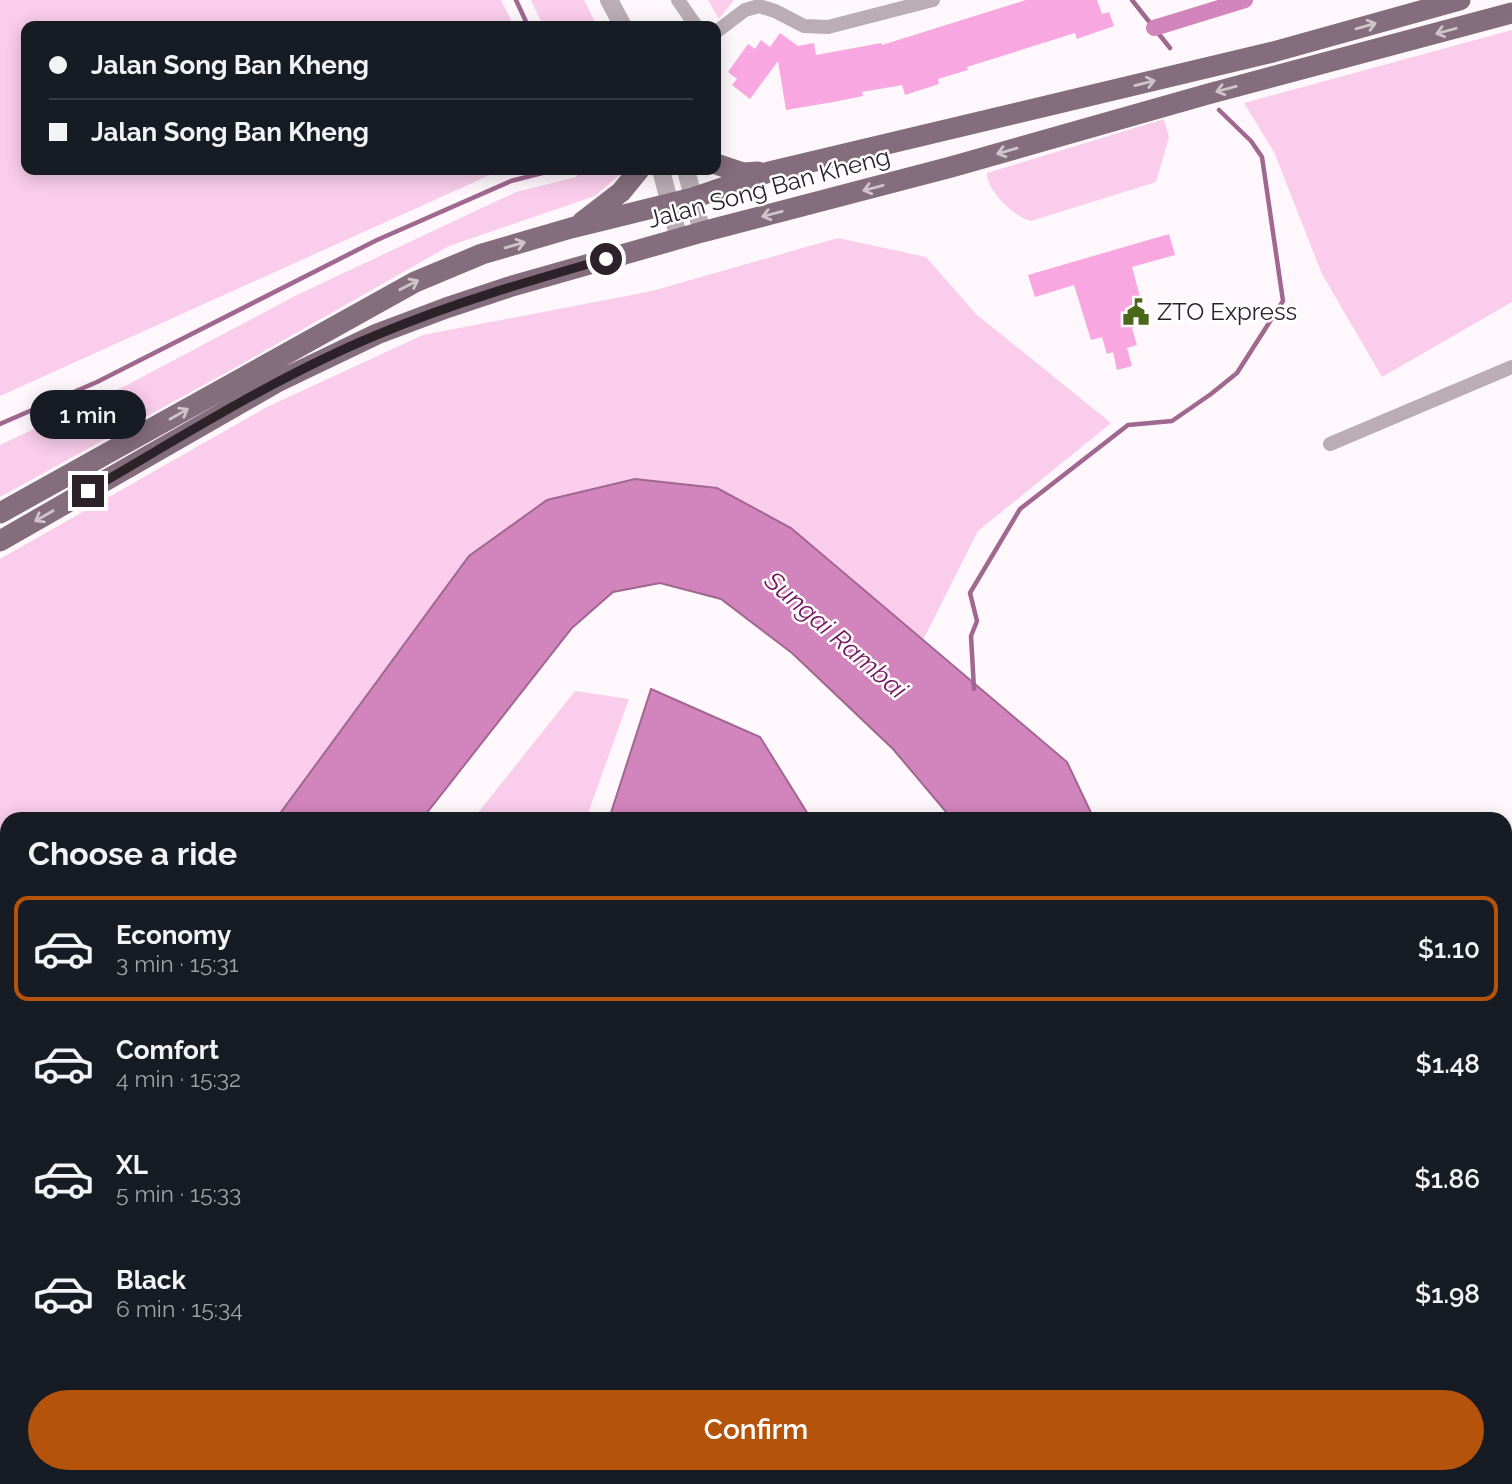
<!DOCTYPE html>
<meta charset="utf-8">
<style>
body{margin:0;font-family:Raleway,sans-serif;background:#20242c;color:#f1f3f6;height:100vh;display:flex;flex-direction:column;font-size:26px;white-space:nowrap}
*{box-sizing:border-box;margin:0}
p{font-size:23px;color:#9ea1a6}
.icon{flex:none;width:38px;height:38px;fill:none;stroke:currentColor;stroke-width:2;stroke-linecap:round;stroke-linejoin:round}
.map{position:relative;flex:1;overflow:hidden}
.details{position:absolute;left:0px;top:812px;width:1512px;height:672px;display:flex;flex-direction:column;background:#171b24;border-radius:21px 21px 0 0;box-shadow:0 4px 18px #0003}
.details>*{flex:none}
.top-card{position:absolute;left:21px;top:21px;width:700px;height:154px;border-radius:14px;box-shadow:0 4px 18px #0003;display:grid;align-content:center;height:154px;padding:0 28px;background:#171b24}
.end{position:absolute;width:32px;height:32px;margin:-16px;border:9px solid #2d222a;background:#fff;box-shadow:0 0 0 4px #fff}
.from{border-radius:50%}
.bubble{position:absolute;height:49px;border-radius:24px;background:#171b24;box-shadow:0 4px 18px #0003;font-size:23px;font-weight:600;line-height:49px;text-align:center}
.top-card b{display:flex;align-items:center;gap:24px;height:66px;font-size:26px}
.top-card b+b{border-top:2px solid #363941}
.top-card i{width:18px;height:18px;background:#f1f3f6}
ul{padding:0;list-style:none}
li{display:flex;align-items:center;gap:21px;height:105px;margin:0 14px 10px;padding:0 14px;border:4px solid transparent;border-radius:14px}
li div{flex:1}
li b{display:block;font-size:26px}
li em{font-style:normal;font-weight:600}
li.selected{border-color:#b45309}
li>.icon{width:63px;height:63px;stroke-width:1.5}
h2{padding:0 28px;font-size:32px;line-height:84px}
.button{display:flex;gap:14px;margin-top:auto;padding:14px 28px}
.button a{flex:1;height:80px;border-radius:42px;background:#b45309;color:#fff;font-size:28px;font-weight:600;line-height:80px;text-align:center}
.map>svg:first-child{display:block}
.built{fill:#feeef9}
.green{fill:#f9cdeb}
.water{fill:#d284bc;stroke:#a06790;stroke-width:2}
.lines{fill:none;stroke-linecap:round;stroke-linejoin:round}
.stream{stroke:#a06790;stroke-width:4.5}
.canal{stroke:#d284bc;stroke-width:16}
.building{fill:#f8a7e1}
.minor{stroke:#baadb6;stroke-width:14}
.tertiary{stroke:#baadb6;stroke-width:18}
.primary{stroke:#846d7d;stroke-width:21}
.oneway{stroke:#cec5cb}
.route{stroke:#2d222a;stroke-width:9}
.labels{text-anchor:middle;stroke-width:5;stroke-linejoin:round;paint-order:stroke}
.street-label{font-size:24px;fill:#2d222a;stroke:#fff}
.poi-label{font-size:24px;fill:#2d222a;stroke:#fff;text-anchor:start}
.water-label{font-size:26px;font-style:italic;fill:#751962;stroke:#fff}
</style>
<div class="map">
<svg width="1512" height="1484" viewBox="0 0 1512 1484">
<rect width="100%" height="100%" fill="#fef8fc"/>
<path class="built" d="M1140,1477H1420L1424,1484H1094Z"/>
<path class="green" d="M0,0H501L514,26H26V170H501L0,396Z
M531,0H584L597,26H543Z
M708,0H734L719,19Z
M1512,30V302L1382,377L1322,274L1274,152L1244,103Z
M1164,119L1169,137L1156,182L1031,221C1015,218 986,190 987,173Z
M581,170H625L595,196L449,246L240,365L0,497V445L125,386L297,295L516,192L576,177Z
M838,238L926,257L976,314L1111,423L978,531L923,640L791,528L469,556L276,819H7V1007L0,1008V559L267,407L423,335L652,291Z
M575,691L629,699L586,819H473Z
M1512,1113V1266L1505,1261V1114Z
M5,1149H7V1200L0,1199V1153Z
M1505,1366L1512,1371V1484H1443L1439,1477H1505Z"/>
<path class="water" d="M635,479L717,488L791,528L1067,762L1094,819H952L893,749L792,653L721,599L660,583L613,592L572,628L422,819H276L469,556L547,500Z
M651,689L760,737L811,819H609Z
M7,1007V1111H0V1008Z
M1505,1279L1512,1286V1332L1505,1325Z
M885,1477H1008L1007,1484H884Z"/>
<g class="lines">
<path class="stream" d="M516,0L528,26
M1132,0L1170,48
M0,424L97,382L377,240L511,181L554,170
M974,689L971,636L977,621L970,593L1020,509L1128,425L1172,421L1211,394L1237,373L1283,301L1262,157L1251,141L1219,110"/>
<path class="canal" d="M1154,28L1245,0"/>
</g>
<path class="building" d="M1026,0H1097L1102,14L1109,12L1114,26L1077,39L1075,33L967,67L968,70L938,79L939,84L905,95L902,85L862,92L863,96L833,102L786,110L778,61L750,99L732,85L737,79L728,72L748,44L755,49L761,40L770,47L780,33L798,46L814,43L816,55L881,43L882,45Z
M1169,234L1175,255L1132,267L1147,323L1132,328L1137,345L1127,348L1132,366L1117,370L1113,352L1107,354L1102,337L1091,340L1074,285L1035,297L1028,275Z"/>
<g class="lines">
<path class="minor" d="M678,0L696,26
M716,32L745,10L759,6L775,11L804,26L828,27L933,0
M1330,444L1512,367
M1505,886H1512
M1505,1032L1512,1031
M0,1412H7
M662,1484V1477"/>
<path class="tertiary" d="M609,0L623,26
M661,170L679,239
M686,170L702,232"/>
<path class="primary" d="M716,164L743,173L758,172
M582,222L621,192L639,170
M0,513L415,282L482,254L571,228L693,198L769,172L1273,52L1460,0
M0,541L279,381L377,334L446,308L509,287L702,232L951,167L1208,94L1512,13"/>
</g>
<defs><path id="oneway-shaft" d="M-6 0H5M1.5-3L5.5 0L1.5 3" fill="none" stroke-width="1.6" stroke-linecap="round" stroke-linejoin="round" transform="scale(1.75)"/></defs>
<g class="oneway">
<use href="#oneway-shaft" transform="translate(1366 26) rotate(-16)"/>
<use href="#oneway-shaft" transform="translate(1446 31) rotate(165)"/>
<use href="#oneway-shaft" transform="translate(1145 83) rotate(-14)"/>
<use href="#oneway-shaft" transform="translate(1226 89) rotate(165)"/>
<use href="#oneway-shaft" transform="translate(1007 151) rotate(164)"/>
<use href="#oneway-shaft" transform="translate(873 188) rotate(165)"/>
<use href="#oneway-shaft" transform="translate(772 214) rotate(165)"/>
<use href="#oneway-shaft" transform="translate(515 245) rotate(-16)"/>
<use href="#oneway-shaft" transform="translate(409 285) rotate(-27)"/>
<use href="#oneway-shaft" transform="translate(179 414) rotate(-30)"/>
<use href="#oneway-shaft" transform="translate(44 516) rotate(150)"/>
</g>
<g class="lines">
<path class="route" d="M88,491C183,436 277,376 379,334C453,303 529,281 606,259"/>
</g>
<defs>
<symbol id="civic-bare" viewBox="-9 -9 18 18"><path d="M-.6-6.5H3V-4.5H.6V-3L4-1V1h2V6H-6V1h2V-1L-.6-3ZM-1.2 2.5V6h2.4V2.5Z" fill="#4b671a" stroke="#fff" stroke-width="2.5" paint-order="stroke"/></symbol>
</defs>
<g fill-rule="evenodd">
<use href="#civic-bare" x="1117" y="293" width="38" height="38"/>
</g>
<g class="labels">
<g class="street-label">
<text transform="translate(769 188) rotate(-15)" y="8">Jalan Song Ban Kheng</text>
</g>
<g class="poi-label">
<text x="1157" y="320">ZTO Express</text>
</g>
<g class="water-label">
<text transform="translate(836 635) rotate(41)" y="9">Sungai Rambai</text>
</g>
</g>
</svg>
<i class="end from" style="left:606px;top:259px"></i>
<i class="end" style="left:88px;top:491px"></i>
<div class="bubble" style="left:30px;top:390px;width:116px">1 min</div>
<div class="top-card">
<b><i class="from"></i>Jalan Song Ban Kheng</b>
<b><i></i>Jalan Song Ban Kheng</b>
</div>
<section class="details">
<h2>Choose a ride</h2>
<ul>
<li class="selected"><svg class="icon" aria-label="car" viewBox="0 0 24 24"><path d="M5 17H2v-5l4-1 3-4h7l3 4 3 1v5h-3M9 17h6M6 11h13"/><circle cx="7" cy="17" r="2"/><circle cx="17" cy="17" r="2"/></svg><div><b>Economy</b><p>3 min · 15:31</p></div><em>$1.10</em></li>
<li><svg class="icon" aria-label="car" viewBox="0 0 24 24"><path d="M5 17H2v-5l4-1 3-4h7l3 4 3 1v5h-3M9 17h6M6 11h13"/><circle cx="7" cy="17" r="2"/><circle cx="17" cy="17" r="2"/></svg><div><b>Comfort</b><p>4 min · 15:32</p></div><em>$1.48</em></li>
<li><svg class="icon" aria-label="car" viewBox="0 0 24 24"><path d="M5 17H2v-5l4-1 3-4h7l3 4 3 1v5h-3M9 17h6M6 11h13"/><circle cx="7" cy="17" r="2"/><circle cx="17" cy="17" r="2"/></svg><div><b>XL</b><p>5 min · 15:33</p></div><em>$1.86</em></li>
<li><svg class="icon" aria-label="car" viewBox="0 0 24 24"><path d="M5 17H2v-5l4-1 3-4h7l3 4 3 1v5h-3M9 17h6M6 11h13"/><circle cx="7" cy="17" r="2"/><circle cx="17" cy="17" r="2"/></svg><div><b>Black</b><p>6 min · 15:34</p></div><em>$1.98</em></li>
</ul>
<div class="button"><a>Confirm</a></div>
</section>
</div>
